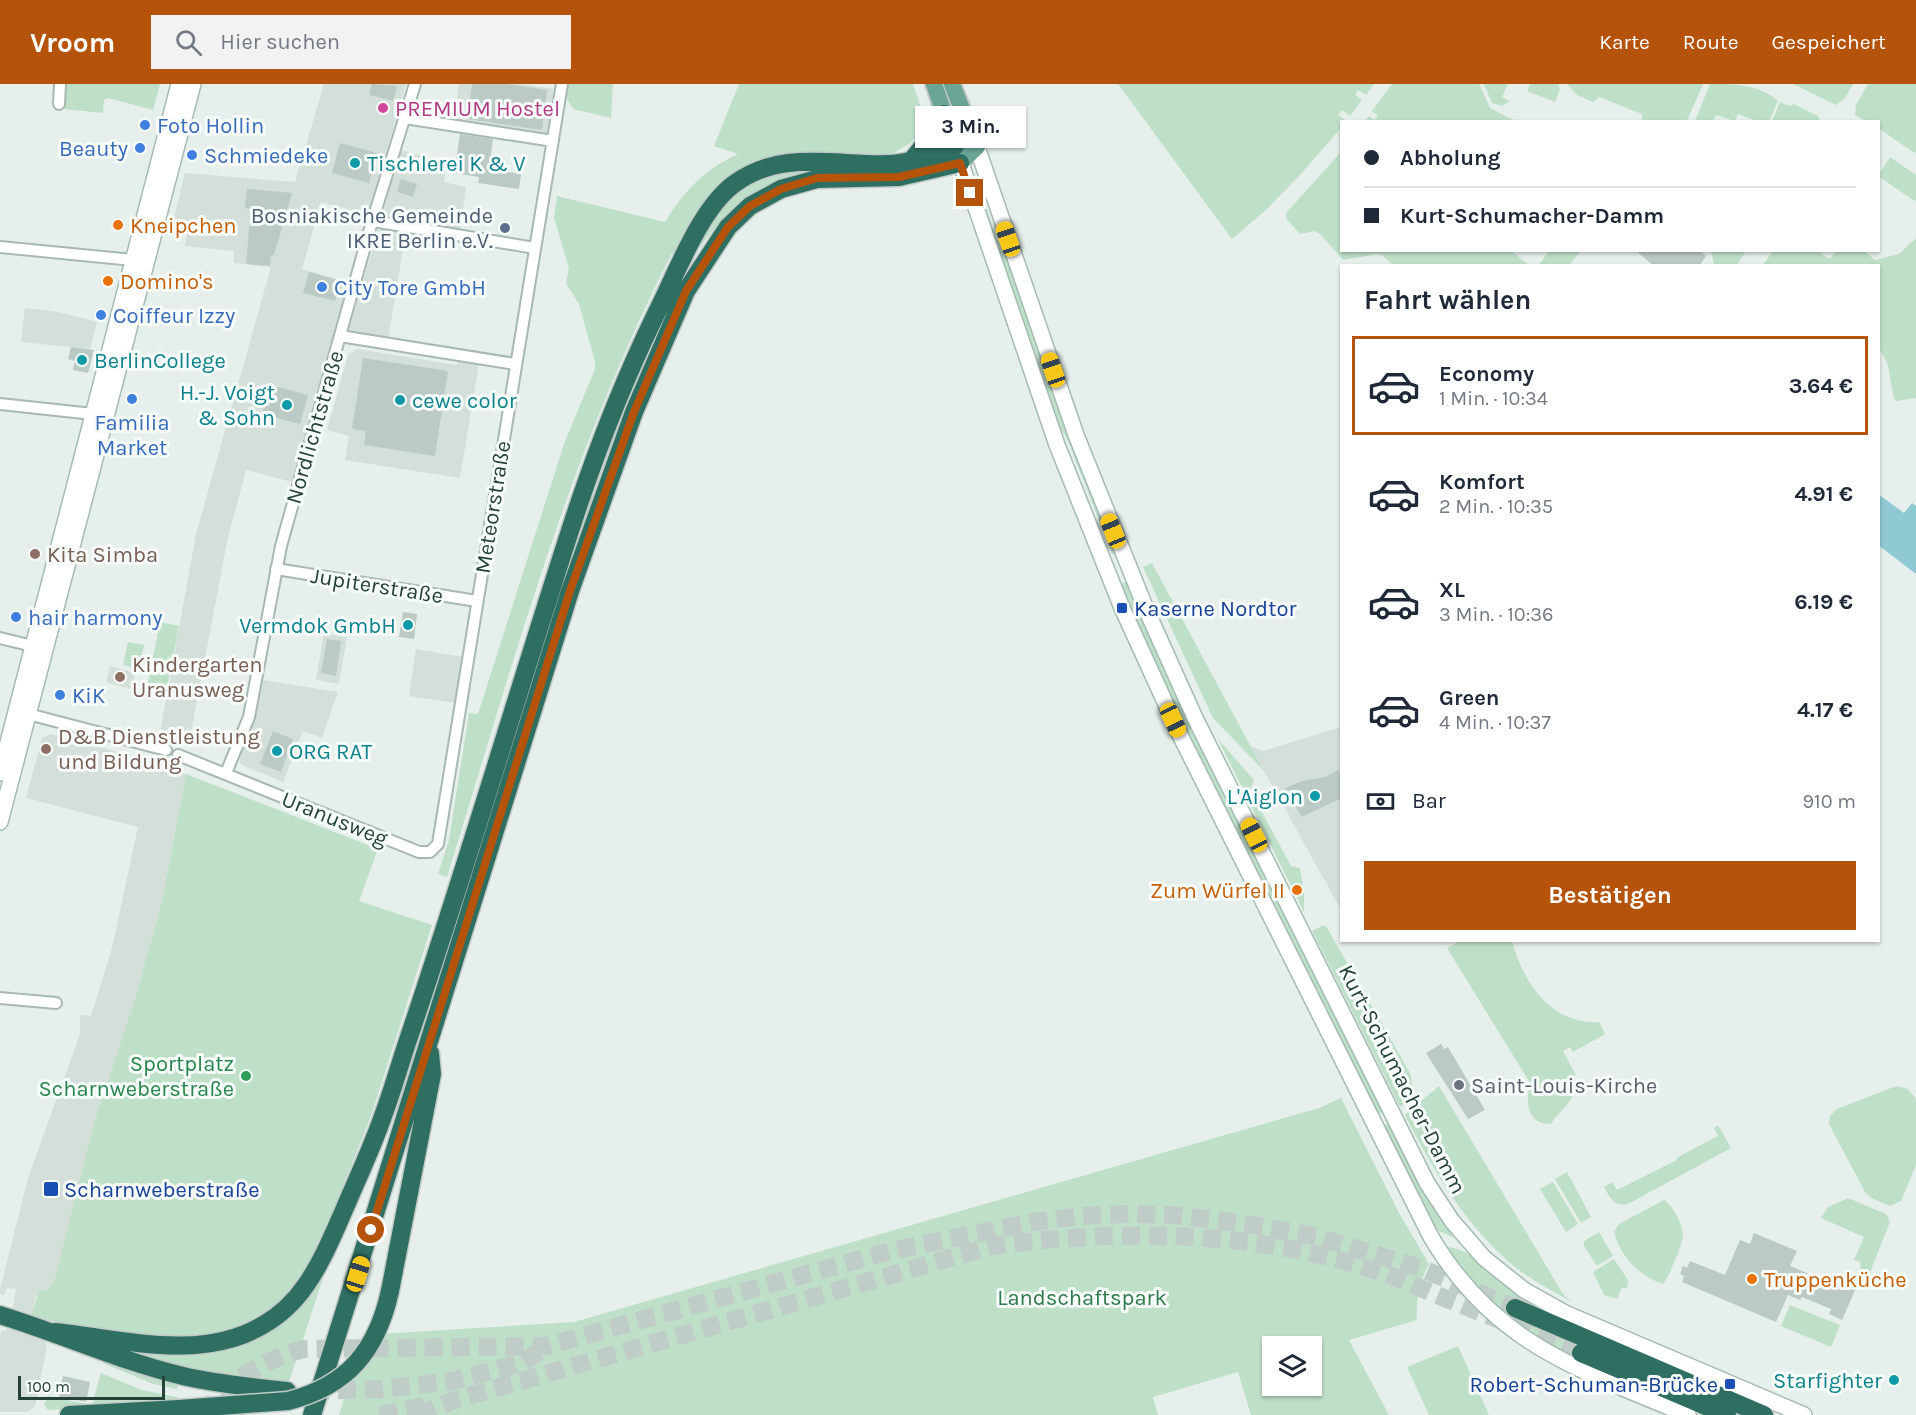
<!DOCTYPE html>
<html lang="de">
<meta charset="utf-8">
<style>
body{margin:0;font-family:Karla,sans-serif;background:#f2f2f3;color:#1f2937;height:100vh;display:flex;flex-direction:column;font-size:22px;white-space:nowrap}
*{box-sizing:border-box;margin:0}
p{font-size:20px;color:#747a83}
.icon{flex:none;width:33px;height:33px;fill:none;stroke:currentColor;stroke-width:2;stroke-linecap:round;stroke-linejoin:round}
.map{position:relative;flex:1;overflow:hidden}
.panel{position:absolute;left:1340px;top:180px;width:540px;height:678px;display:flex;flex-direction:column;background:#fff;border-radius:0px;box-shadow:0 2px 4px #0004}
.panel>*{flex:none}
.banner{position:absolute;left:1340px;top:36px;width:540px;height:132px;border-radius:0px;box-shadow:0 2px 4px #0004;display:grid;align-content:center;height:132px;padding:0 24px;background:#fff}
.tools{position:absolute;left:1262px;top:1252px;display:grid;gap:12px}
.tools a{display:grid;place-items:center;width:60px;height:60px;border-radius:0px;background:#fff;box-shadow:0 2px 4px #0004;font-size:30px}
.scale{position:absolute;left:18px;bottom:15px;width:147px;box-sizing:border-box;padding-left:6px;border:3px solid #24423a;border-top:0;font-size:16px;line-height:21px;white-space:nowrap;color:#24423a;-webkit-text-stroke:4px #f7fbf9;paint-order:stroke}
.end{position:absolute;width:27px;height:27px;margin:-14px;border:8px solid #b45309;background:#fff;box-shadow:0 0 0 3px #fff}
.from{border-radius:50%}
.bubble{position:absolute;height:42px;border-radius:0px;background:#fff;box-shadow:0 2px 4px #0004;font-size:20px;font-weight:700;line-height:42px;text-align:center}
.car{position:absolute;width:18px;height:36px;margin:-18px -9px;border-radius:8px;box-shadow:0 0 4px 2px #0007;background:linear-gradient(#f5c518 24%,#345 0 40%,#f5c518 0 76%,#345 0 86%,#f5c518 0)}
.banner b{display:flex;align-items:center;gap:21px;height:57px;font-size:22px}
.banner b+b{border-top:2px solid #e0e1e3}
.banner i{width:15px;height:15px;background:#1f2937}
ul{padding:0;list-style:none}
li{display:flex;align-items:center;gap:18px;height:99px;margin:0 12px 9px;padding:0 12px;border:3px solid transparent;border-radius:0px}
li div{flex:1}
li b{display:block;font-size:22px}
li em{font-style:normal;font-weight:700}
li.selected{border-color:#b45309}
li>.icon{width:54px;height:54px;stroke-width:1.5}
h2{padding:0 24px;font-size:27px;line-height:72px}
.pay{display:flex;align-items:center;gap:15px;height:66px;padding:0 24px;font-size:22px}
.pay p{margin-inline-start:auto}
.cta{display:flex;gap:12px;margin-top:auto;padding:12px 24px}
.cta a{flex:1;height:69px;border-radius:0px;background:#b45309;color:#fff;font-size:24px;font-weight:700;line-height:69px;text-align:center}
header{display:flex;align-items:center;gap:36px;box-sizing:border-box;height:84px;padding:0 30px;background:#b45309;color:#fff}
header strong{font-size:28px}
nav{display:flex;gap:33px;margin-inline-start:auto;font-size:21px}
.search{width:420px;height:54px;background:#f2f2f3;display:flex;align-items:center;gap:15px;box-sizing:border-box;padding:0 21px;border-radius:0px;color:#747a83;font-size:22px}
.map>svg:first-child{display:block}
.built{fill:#d4dfda}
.green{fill:#bfe0c8;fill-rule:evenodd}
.water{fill:#8ec9d4}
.building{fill:#bbcac4}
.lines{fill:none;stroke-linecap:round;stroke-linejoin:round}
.motorway-tunnel{stroke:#bfccc8;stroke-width:18;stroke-dasharray:18 9;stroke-linecap:butt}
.minor-casing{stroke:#a8b8b2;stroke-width:14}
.secondary-casing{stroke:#a4bbb3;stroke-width:18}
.primary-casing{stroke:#c2cac8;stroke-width:20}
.motorway-casing{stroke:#c2cac8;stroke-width:21}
.minor{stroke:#fff;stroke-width:10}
.secondary{stroke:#fff;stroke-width:15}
.primary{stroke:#6aa596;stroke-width:16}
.motorway{stroke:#2f6f62;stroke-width:18}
.motorway-bridge-casing{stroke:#c2cac8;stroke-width:21;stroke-linecap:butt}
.motorway-bridge{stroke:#2f6f62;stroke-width:18}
.route{stroke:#b45309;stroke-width:8}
.hotel-dot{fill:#d1479c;stroke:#f7fbf9;stroke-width:2}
.shop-dot{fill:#3f7fe0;stroke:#f7fbf9;stroke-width:2}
.culture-dot{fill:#0f9aa8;stroke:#f7fbf9;stroke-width:2}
.food-dot{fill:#e8710a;stroke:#f7fbf9;stroke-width:2}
.service-dot{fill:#5c6f8a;stroke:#f7fbf9;stroke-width:2}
.education-dot{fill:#8d6e63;stroke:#f7fbf9;stroke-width:2}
.transit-dot{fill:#1a4fb4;stroke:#f7fbf9;stroke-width:2}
.leisure-dot{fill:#2e9e5b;stroke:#f7fbf9;stroke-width:2}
.worship-dot{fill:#6b7280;stroke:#f7fbf9;stroke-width:2}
.labels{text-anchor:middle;stroke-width:6;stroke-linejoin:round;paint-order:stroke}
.hotel-label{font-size:22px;fill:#b23c85;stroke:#f7fbf9;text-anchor:start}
.shop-label{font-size:22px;fill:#366cbe;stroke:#f7fbf9;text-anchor:start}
.culture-label{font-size:22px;fill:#0d838f;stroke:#f7fbf9;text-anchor:start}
.service-label{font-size:22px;fill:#4e5e75;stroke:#f7fbf9;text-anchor:end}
.food-label{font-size:22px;fill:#c56008;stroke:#f7fbf9;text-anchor:start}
.street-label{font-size:22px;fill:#24423a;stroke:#f7fbf9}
.education-label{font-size:22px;fill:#785e54;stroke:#f7fbf9;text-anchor:start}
.transit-label{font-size:22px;fill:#164399;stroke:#f7fbf9;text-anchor:start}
.leisure-label{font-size:22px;fill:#27864d;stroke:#f7fbf9;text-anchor:end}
.worship-label{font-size:22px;fill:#5b616d;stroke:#f7fbf9;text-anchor:start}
.park-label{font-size:22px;fill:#2d7a4b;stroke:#f7fbf9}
</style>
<header>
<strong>Vroom</strong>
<div class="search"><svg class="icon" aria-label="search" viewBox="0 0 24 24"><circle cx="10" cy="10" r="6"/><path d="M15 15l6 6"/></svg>Hier suchen</div>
<nav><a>Karte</a><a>Route</a><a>Gespeichert</a></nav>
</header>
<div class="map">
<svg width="1916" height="1331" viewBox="0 0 1916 1331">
<rect width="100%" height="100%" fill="#e6efeb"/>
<path class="built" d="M324,0H406L368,131L321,118L302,185L348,198L292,398L246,386L228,453L189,659L160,649L196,450L271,183L234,179V167L185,162L188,144L172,141L185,89L295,98Z
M459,0H519L554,5L547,53L454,36Z
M401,66L447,79L444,98L466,103L460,147L381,135Z
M379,143L406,147L388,256L352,250L349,245Z
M25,224L59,228L97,238L90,265L21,258Z
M357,265L457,281L458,277L479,280L460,394L345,376L349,352L327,346L348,271Z
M324,549L347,553L339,600L316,596Z
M416,565L463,573L456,619L409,612Z
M110,582L135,589L131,605L106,598Z
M263,596L338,608L322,654L303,647L283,698L242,681L239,676L255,636Z
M1341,643V826L1250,662L1263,667Z
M51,650L152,677L186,690L162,817L136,912L93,1042L54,1199L46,1207L36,1212L32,1230L13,1224L16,1205L7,1204L4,1211L0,1210V1205L28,1094L80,950V931L91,932L112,864L138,743L26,714L42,654Z
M8,1245L44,1255L47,1262L35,1322L28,1328H0V1252L1,1247Z"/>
<path class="green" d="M66,0H160L153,26L108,14L104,16L103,29L64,25Z
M569,0H613L611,34L573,25L566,13Z
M739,0H913L927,42L925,47L923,46L909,60L885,74L753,81L679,172L672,169C648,216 626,264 606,313C542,468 497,633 447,793L438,790L449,756L469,629L478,630L564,360L595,285V278L579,220L566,199L569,184L554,134L557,112L665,138C684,107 705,85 738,70L714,62Z
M1118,0H1374L1366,11L1358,6L1355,11L1362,16L1350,32L1342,26L1338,31L1346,37L1341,38V44L1299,92L1265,127L1232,155Z
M1392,0H1479L1490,24L1515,37H1365L1369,32L1374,36L1378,32L1372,27Z
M1484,0H1508L1502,13L1510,17L1502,22L1492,19Z
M1530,0H1558L1560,5L1555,18L1527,7Z
M1567,0H1703L1687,37L1642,38V30L1599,13L1593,18L1577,11Z
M1710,0C1736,0 1758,0 1778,17L1769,37H1756L1738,30L1735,37L1716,31L1713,37H1695Z
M1793,0H1853L1845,14L1836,21Z
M1868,0H1916V70L1878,44V38L1866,37L1855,31L1856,21Z
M1780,18L1790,22L1794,20L1818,32L1820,37H1772Z
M1341,68V166L1511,167L1529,181H1393L1382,171L1377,170L1343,176L1321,151L1315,147L1300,150L1286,134V129Z
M1890,73L1916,91V118L1878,92Z
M827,85C764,96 728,120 693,174L708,139L726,115L764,90Z
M976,95L997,155L1005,168L1071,356L1115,471L1112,470L1068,357L1058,340L972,96Z
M1916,154V314L1896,317L1893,311L1888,281L1878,262V182L1763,181L1773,167H1823L1821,170L1830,175L1836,167H1864L1875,176L1899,170Z
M1549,167V166L1581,167L1569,181H1539Z
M1711,167H1746L1736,182L1714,181Z
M1152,479L1264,687L1213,634L1143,483Z
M1127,497L1384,1028L1378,1030L1376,1027L1175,622L1121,500Z
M160,538L179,542L165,614L153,612L154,605L147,604Z
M128,558L144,561L138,585L123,581Z
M1218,655L1254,696L1250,706L1291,782L1300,784L1304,809V828Z
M186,690L378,765L359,817L432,841L371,1032L317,1167L292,1210L262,1232L230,1248L204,1253L146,1252L68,1241L31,1232L39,1207H46L54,1198L93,1042L136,912L162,817Z
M1322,842H1326L1410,989C1414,1003 1413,1015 1400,1023L1312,847Z
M1460,857H1512C1523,898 1551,941 1599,938L1605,950L1573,968L1570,963L1563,967L1576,991L1570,995C1580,1016 1561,1024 1551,1040C1526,1040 1526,1017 1530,999L1447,864Z
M1439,1002L1563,1210L1572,1218C1550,1206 1528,1194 1509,1178C1463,1138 1432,1084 1405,1031Z
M1896,1002L1908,1005L1916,1015V1081L1901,1117L1890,1122L1871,1114L1865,1108L1829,1040L1830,1032L1837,1025Z
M1341,1014L1399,1129L1429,1180C1419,1199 1416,1215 1417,1236L1349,1256L1389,1331H1251L1238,1288L1153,1313L1158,1331H339L363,1251L574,1238L1319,1024ZM1272,1263H1311V1302H1272Z
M1391,1039L1435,1124L1454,1154L1439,1147L1431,1137L1384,1043L1386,1040Z
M1718,1041L1731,1064L1628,1120C1614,1123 1610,1114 1604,1103L1612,1098L1617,1106L1677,1076L1676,1074L1718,1052L1714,1044Z
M1567,1088L1591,1133L1581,1139L1555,1095Z
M1553,1098L1578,1140L1566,1148L1540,1105Z
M1848,1114L1886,1130L1890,1138L1869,1191L1861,1188L1860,1178L1854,1176L1864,1153L1821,1134L1828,1123Z
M1664,1116C1673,1121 1682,1140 1683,1150C1683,1160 1669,1193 1663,1200C1640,1193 1620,1172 1614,1148L1619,1140Z
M1599,1148L1613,1172L1597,1182L1584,1162V1157Z
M1448,1163C1474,1165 1498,1197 1520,1211L1512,1231L1583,1261L1577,1276C1563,1268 1549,1262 1535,1254C1514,1241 1451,1185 1448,1163Z
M1614,1175L1628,1196L1627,1205L1622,1203L1617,1215L1604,1211L1593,1188Z
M329,1176L289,1298C225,1294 165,1279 104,1261L244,1257Z
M1790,1221L1840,1241L1831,1263L1781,1242Z
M1458,1262L1489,1331H1429L1407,1283Z
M106,1278L178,1300L177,1305L153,1300L105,1280Z
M101,1289L142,1306L177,1313V1320L48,1326L44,1321L48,1312L92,1321Z"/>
<path class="water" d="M1878,410L1904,429L1912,419L1916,422V490L1878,461Z"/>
<path class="building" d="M372,0L397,2L393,17L369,11Z
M472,0H506L547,6L542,46L468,35Z
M460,50L493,55L489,85L521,90L519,105L478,99L479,93L454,89Z
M340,59L377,69L369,99L332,89Z
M401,95L417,100L413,113L397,108Z
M247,105L292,109L274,171H271L270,182L246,180L251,125L245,124Z
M1635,166H1698L1706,172L1699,182H1654Z
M309,188L340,197L335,217L303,209Z
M71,263L94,266L88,289L73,286L75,277L68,275Z
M363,274L448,287L435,372L364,361L366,347L352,345Z
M274,302L308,311L300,340L262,330L264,321L269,322Z
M403,528L417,530L414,555L399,553Z
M327,555L341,557L336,592L321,589Z
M273,647L293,655L281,688L260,680Z
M1338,686L1341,693V714L1302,733L1285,704L1302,697L1325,693Z
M1441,960L1444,965L1448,963L1485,1026L1468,1035L1426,969Z
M1754,1149L1797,1167L1790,1182L1840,1203L1842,1198L1856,1204L1842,1236L1829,1230L1831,1225L1802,1213L1800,1216L1788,1211L1776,1238L1682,1198L1684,1192L1680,1190L1683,1182L1687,1184L1690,1177L1725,1191L1740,1156L1750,1160Z
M63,1292L90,1298L86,1318L59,1313Z"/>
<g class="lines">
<path class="motorway-tunnel" d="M311,1307L382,1305L452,1297L524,1278L547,1262
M204,1331C226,1297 266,1275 304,1265L547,1262L890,1167L1033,1138L1082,1132L1125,1130L1174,1131L1248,1140L1318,1153L1423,1185L1515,1224
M380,1331L430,1321
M418,1331L455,1316L992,1162C1119,1145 1251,1146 1374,1186C1397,1193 1419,1204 1442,1213C1488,1231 1534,1250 1581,1269"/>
<defs>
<path id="minor" d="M59,20L60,0
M405,34L553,57
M373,137L535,164
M0,163L133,176
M340,252L515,280
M0,320L93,330
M276,485L477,517
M0,554L33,562
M28,630L166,666
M178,671L419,768H430L438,760L562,0
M226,689L249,633L281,462L369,148L415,0
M0,914L56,919"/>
<path id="secondary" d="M0,689L179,0
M0,738L193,0
M1688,1331C1579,1285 1495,1261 1431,1153L1180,651L1122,524L1057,361L955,62L977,63L1076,351L1146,525L1195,634L1427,1099L1452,1137L1484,1174L1524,1206L1567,1230L1804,1331"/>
<path id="primary" d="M934,0L955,62
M952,0L977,63L960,79"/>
<path id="motorway" d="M912,76L937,45L944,30
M390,1207L432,990L430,969
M1515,1224L1764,1331
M0,1231C62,1250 120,1277 183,1292C217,1300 252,1303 287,1307
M55,1248C122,1255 201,1278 263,1241C279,1232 295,1217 306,1201C322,1178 333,1151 344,1126C357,1095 372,1064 383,1032C392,1008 399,983 407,959C464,791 514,620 569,450C593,375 622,300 656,230C676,191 699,126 734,100C781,65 836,82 890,80C912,79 934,69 955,62
M1581,1269L1727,1331
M69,1331L179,1325
M312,1331L570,507L634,328L686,207L728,143L750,122L781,105L817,95L899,93L960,79"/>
</defs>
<use href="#minor" class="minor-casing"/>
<use href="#secondary" class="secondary-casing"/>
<use href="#primary" class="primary-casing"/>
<use href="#motorway" class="motorway-casing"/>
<use href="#minor" class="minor"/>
<use href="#secondary" class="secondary"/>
<use href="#primary" class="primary"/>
<use href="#motorway" class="motorway"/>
<defs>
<path id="motorway-bridge" d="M179,1325L288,1317C348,1302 377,1266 390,1207"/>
</defs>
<use href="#motorway-bridge" class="motorway-bridge-casing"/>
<use href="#motorway-bridge" class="motorway-bridge"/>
</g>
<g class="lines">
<path class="route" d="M371,1146L570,507L634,328L686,207L728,143L750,122L781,105L817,94L899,93L960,79L970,109"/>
</g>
<circle class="hotel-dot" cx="383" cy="24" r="6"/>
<g class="shop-dot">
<circle cx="145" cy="41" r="6"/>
<circle cx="140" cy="64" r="6"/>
<circle cx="192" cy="71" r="6"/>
<circle cx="322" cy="203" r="6"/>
<circle cx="101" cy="231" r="6"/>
<circle cx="132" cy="315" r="6"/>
<circle cx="16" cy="533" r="6"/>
<circle cx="60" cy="611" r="6"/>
</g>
<g class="culture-dot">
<circle cx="355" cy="79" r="6"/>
<circle cx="82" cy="276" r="6"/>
<circle cx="400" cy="316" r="6"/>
<circle cx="287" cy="321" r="6"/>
<circle cx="408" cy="541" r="6"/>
<circle cx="277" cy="667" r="6"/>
<circle cx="1315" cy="712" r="6"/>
<circle cx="1894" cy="1296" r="6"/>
</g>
<g class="food-dot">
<circle cx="118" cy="141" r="6"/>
<circle cx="108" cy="197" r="6"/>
<circle cx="1297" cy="806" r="6"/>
<circle cx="1752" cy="1195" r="6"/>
</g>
<circle class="service-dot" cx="505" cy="144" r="6"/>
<g class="education-dot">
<circle cx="35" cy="470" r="6"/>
<circle cx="120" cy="593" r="6"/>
<circle cx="46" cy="665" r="6"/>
</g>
<g class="transit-dot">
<rect x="1116" y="518" width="12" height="12" rx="3"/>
<rect x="43" y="1097" width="16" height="16" rx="3"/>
<rect x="1724" y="1294" width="12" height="12" rx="3"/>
</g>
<circle class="leisure-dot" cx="246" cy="992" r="6"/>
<circle class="worship-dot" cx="1459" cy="1001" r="6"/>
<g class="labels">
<g class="hotel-label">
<text x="395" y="32">PREMIUM Hostel</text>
</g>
<g class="shop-label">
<text x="157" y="49">Foto Hollin</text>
<text x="128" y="72" text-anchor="end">Beauty</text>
<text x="204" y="79">Schmiedeke</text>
<text x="334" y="211">City Tore GmbH</text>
<text x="113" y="239">Coiffeur Izzy</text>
<text x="132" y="346" text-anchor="middle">Familia<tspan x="132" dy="25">Market</tspan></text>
<text x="28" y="541">hair harmony</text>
<text x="72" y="619">KiK</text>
</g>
<g class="culture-label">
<text x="367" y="87">Tischlerei K &amp; V</text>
<text x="94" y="284">BerlinCollege</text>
<text x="275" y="316" text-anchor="end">H.-J. Voigt<tspan x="275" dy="25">&amp; Sohn</tspan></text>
<text x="412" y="324">cewe color</text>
<text x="396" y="549" text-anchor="end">Vermdok GmbH</text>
<text x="289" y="675">ORG RAT</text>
<text x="1303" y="720" text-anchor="end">L'Aiglon</text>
<text x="1882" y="1304" text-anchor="end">Starfighter</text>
</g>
<g class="service-label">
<text x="493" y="139">Bosniakische Gemeinde<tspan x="493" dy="25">IKRE Berlin e.V.</tspan></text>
</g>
<g class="food-label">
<text x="130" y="149">Kneipchen</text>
<text x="120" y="205">Domino's</text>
<text x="1285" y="814" text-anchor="end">Zum Würfel II</text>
<text x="1764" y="1203">Truppenküche</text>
</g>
<g class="street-label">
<text transform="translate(314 343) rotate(-74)" y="8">Nordlichtstraße</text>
<text transform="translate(492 423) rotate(-81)" y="8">Meteorstraße</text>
<text transform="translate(377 501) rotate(9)" y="8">Jupiterstraße</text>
<text transform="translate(335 734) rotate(22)" y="8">Uranusweg</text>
<text transform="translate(1403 995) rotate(63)" y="8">Kurt-Schumacher-Damm</text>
</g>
<g class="education-label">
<text x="47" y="478">Kita Simba</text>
<text x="132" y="588">Kindergarten<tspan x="132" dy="25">Uranusweg</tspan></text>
<text x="58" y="660">D&amp;B Dienstleistung<tspan x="58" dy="25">und Bildung</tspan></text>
</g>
<g class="transit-label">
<text x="1134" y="532">Kaserne Nordtor</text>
<text x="64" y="1113">Scharnweberstraße</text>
<text x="1718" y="1308" text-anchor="end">Robert-Schuman-Brücke</text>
</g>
<g class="leisure-label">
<text x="234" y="987">Sportplatz<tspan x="234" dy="25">Scharnweberstraße</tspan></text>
</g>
<g class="worship-label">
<text x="1471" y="1009">Saint-Louis-Kirche</text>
</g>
<g class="park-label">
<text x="1082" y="1221">Landschaftspark</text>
</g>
</g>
</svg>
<div class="tools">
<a><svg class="icon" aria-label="layers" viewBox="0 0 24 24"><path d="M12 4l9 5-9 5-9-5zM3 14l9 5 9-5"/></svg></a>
</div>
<div class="scale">100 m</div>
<i class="end from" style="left:371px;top:1146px"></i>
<i class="end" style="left:970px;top:109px"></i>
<div class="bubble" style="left:915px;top:22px;width:111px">3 Min.</div>
<i class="car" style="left:1008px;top:155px;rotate:341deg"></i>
<i class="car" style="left:1053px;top:286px;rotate:341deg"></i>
<i class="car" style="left:1113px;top:447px;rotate:338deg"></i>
<i class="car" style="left:1173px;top:636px;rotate:155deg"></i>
<i class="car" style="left:1254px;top:751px;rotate:333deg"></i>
<i class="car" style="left:358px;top:1190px;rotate:17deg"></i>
<div class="banner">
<b><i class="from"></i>Abholung</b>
<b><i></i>Kurt-Schumacher-Damm</b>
</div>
<section class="panel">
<h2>Fahrt wählen</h2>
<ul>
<li class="selected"><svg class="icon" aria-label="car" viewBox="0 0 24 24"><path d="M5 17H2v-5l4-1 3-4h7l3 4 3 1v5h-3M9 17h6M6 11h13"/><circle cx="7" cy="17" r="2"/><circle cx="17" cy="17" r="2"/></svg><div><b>Economy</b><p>1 Min. · 10:34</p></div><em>3.64 €</em></li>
<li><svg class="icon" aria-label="car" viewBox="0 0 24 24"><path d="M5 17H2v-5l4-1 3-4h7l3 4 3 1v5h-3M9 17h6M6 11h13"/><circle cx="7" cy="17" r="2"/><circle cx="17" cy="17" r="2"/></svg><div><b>Komfort</b><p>2 Min. · 10:35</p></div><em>4.91 €</em></li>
<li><svg class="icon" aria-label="car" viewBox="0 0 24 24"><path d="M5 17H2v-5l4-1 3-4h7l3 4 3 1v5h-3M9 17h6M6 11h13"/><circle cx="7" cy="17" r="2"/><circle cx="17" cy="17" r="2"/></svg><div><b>XL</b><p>3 Min. · 10:36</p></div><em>6.19 €</em></li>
<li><svg class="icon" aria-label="car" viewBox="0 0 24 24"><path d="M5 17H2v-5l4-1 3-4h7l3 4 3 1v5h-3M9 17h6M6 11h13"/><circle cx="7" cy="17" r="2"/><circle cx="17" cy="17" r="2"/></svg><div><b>Green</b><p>4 Min. · 10:37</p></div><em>4.17 €</em></li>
</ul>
<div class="pay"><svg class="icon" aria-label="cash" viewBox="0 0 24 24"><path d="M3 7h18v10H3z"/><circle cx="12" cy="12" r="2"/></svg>Bar<p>910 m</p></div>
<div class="cta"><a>Bestätigen</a></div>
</section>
</div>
